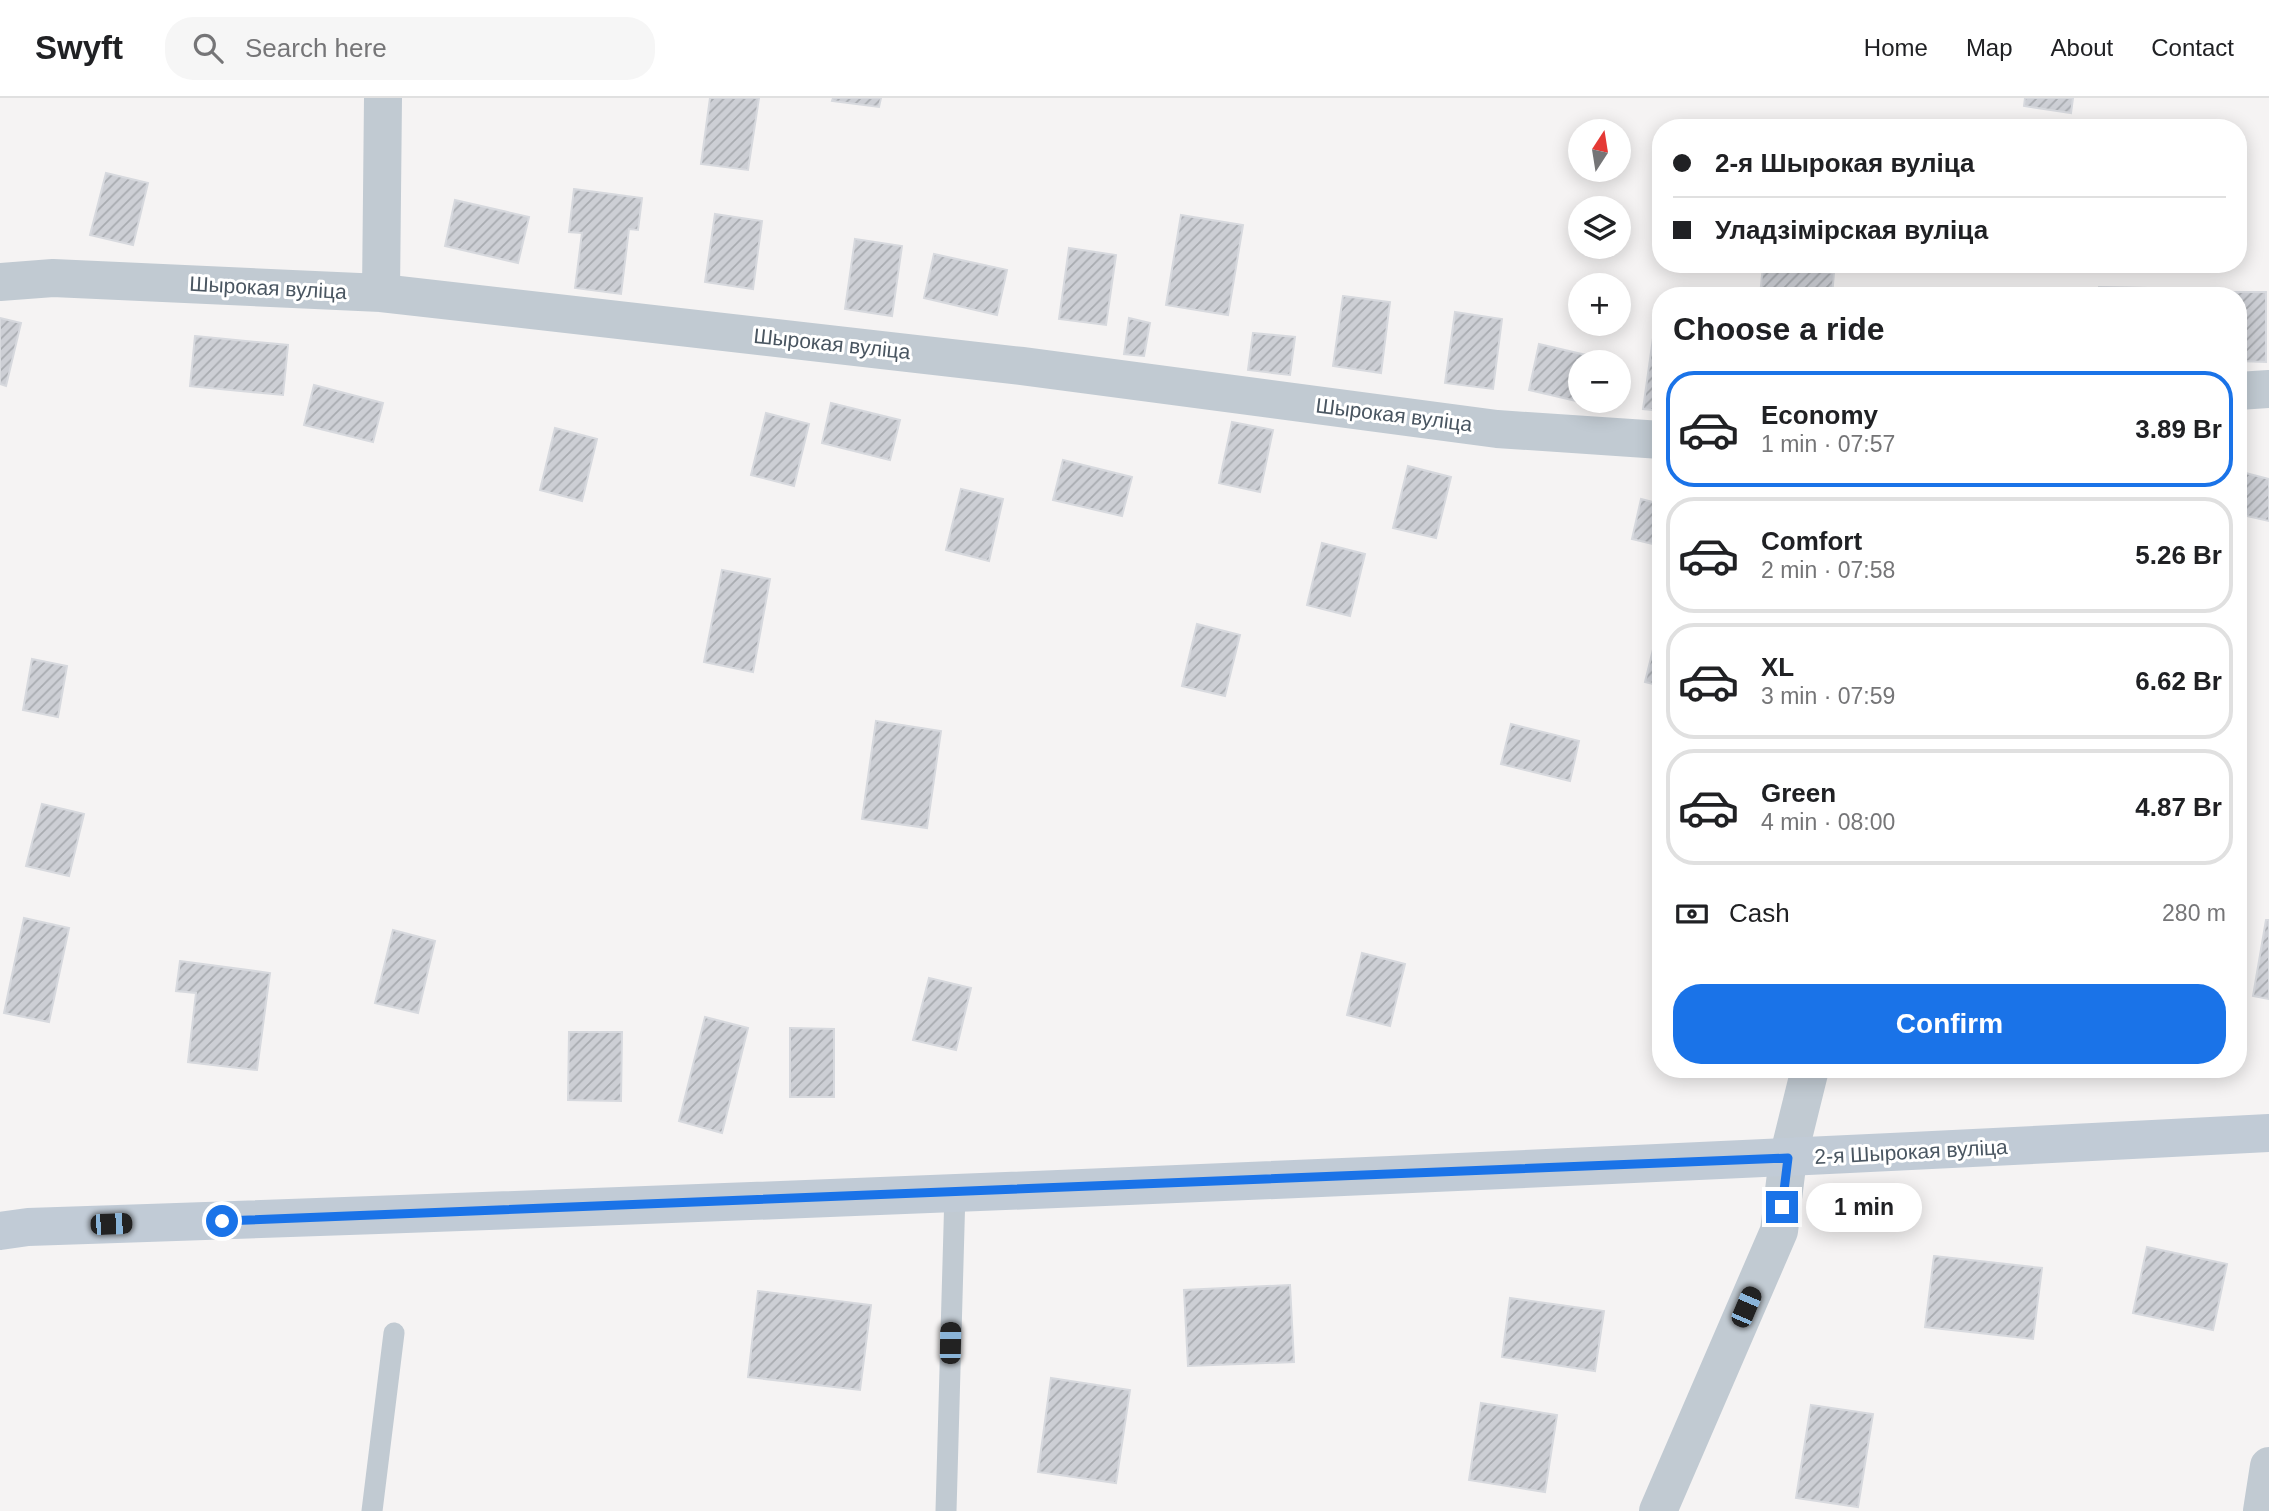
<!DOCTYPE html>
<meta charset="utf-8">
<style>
body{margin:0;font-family:Arial,sans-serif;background:#f6f6f6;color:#202124;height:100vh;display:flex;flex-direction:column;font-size:26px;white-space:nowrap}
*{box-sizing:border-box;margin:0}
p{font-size:23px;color:#757577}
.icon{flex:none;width:38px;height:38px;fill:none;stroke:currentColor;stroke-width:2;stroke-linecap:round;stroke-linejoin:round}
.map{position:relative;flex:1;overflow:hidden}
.side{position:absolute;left:1652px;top:189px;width:595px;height:791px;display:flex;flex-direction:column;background:#fff;border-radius:28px;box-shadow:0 4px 18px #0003}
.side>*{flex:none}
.top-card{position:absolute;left:1652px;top:21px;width:595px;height:154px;border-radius:28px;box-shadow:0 4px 18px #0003;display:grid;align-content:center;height:154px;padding:0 21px;background:#fff}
.needle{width:46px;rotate:12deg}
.buttons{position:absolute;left:1568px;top:21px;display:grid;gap:14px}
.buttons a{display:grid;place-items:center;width:63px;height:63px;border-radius:50%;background:#fff;box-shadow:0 4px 18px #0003;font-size:35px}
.end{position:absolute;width:32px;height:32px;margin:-16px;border:9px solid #1a73e8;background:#fff;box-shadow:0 0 0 4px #fff}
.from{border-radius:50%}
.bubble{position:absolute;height:49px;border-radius:24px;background:#fff;box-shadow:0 4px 18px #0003;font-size:23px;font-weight:600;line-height:49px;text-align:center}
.car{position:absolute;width:21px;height:42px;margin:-21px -10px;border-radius:9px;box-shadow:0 0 5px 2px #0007;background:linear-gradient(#222 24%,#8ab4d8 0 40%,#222 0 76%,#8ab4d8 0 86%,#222 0)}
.top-card b{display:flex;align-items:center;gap:24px;height:66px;font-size:26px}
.top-card b+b{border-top:2px solid #e0e0e0}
.top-card i{width:18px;height:18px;background:#202124}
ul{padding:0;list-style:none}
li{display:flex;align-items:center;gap:21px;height:116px;margin:0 14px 10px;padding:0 7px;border:4px solid #e0e0e0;border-radius:28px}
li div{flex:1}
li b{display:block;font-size:26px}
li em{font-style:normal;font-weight:600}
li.selected{border-color:#1a73e8}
li>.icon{width:63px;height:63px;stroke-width:1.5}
h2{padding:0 21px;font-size:32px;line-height:84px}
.pay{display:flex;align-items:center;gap:18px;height:77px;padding:0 21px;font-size:26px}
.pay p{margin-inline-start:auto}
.action{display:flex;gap:14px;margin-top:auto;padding:14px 21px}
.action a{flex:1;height:80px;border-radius:28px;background:#1a73e8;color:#fff;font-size:28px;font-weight:600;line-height:80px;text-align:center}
header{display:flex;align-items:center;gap:42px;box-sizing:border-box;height:98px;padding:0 35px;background:#fff;border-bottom:2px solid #e0e0e0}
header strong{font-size:33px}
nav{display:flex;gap:38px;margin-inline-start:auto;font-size:24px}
.search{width:490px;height:63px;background:#f6f6f6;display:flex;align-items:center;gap:18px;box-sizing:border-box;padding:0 24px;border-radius:28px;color:#757577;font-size:26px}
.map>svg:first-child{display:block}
.building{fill:url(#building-hatch);stroke:#d7d9de;stroke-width:2}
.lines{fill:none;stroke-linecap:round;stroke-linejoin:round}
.lane{stroke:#c1cad2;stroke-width:21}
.street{stroke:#c1cad2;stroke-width:38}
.secondary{stroke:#c1cbd6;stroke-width:38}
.route{stroke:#1a73e8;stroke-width:9}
.labels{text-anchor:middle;stroke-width:6;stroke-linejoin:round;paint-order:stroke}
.street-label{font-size:21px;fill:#4a5661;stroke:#fff}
</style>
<header>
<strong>Swyft</strong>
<div class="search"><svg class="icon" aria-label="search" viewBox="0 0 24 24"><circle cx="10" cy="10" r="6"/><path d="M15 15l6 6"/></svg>Search here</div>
<nav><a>Home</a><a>Map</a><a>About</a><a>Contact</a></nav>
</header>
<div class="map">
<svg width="2269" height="1413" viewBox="0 0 2269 1413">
<defs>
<pattern id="building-hatch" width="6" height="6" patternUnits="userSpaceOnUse" patternTransform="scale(1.75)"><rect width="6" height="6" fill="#cdcfd5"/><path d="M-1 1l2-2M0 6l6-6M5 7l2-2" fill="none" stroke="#a8abb0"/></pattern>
</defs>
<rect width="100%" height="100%" fill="#f5f3f3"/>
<path class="building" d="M710,0H759L748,72L701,66Z
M833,0H881L879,9L832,3Z
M2025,0H2073L2071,15L2024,8Z
M106,75L148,85L133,147L90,137Z
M574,91L642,100L638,132L629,131L621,196L575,190L582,135L569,134Z
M455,102L529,119L518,165L445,148Z
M715,116L762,123L753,191L705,184Z
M1181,117L1243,127L1228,217L1166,207Z
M855,141L902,148L892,218L845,211Z
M1069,150L1116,157L1106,227L1059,221Z
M934,156L1007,172L997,217L924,200Z
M1763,167L1834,175L1832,198H1760Z
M2099,189L2147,190V198H2099Z
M2217,194H2266V264L2238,263V198H2217Z
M1343,198L1390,204L1381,275L1333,268Z
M1455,214L1502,221L1493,291L1445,285Z
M0,220L21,225L6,288L0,286Z
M1129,220L1150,225L1144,258L1124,256Z
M1253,235L1295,239L1290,277L1248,272Z
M195,238L288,247L283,297L190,288Z
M1653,240L1661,241V313L1643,311Z
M1539,246L1612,263L1580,264V303H1603L1602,309L1529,292Z
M314,287L383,305L373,344L304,327Z
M831,305L900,322L890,362L822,345Z
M766,315L809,326L794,388L751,377Z
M1232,324L1273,332L1260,394L1219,385Z
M555,330L597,341L582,403L540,392Z
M1063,362L1132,379L1122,418L1053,402Z
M1408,368L1451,379L1436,440L1393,430Z
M2238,373L2269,381V423L2238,416Z
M961,391L1003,401L989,463L946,452Z
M1641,401L1661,406V448L1632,441Z
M1322,445L1365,456L1350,518L1307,507Z
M722,472L770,481L753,574L704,564Z
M1660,523H1661V588L1645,584Z
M1197,526L1240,537L1225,598L1182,588Z
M32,561L67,568L58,619L23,612Z
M876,623L941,633L927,730L862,721Z
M1511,626L1579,643L1570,683L1501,666Z
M42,706L84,716L69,778L26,768Z
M24,820L69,830L49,924L4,915Z
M2266,822H2269V901L2253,898Z
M393,832L435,843L418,915L375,905Z
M1362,855L1405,866L1390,928L1347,917Z
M180,863L270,875L257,972L188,964L196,895L176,893Z
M929,880L971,890L956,952L913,942Z
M705,919L748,930L722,1035L679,1023Z
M790,930L834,931V999H790Z
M569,934H622L621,1003L568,1002Z
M2147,1149L2227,1166L2213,1232L2133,1215Z
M1934,1158L2042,1170L2033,1241L1925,1229Z
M1290,1187L1294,1264L1188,1268L1184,1192Z
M758,1193L871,1207L860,1292L748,1279Z
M1510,1200L1604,1213L1595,1273L1502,1259Z
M1051,1280L1130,1292L1116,1385L1038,1374Z
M1481,1305L1557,1317L1545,1394L1469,1382Z
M1811,1307L1873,1316L1858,1409L1796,1400Z"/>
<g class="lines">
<path class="lane" d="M372,1413L394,1235
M946,1413L955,1094"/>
<path class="street" d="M0,184L53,180L381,195L1022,268L1497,331L1661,342
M381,195L383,0
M2238,293L2269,291
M1658,1413L1779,1133L1788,1060L1810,971
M2262,1413L2269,1368"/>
<path class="secondary" d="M0,1133L28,1129C776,1104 1523,1074 2269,1035"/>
</g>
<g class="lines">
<path class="route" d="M222,1123L1788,1060L1782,1109"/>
</g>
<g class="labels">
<g class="street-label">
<text transform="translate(268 190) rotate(3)" y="7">Шырокая вуліца</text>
<text transform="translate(832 246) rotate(6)" y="7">Шырокая вуліца</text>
<text transform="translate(1394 317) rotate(7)" y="7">Шырокая вуліца</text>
<text transform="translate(1911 1054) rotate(-3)" y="7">2-я Шырокая вуліца</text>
</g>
</g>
</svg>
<div class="buttons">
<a><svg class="needle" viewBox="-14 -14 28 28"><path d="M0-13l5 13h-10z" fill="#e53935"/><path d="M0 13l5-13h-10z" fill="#757577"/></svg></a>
<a><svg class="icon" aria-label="layers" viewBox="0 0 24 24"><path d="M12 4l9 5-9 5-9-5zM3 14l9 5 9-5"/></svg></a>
<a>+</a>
<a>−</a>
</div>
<i class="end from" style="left:222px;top:1123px"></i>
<i class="end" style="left:1782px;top:1109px"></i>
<div class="bubble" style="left:1806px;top:1085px;width:116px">1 min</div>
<i class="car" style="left:111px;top:1126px;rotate:88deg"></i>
<i class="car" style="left:1746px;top:1209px;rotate:23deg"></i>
<i class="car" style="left:950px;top:1245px;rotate:1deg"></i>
<div class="top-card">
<b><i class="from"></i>2-я Шырокая вуліца</b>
<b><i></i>Уладзімірская вуліца</b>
</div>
<section class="side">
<h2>Choose a ride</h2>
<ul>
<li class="selected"><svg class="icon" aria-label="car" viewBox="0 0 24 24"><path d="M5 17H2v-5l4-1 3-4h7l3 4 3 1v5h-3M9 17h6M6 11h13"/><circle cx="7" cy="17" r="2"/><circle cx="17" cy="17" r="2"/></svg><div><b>Economy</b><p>1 min · 07:57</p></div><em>3.89 Br</em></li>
<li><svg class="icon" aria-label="car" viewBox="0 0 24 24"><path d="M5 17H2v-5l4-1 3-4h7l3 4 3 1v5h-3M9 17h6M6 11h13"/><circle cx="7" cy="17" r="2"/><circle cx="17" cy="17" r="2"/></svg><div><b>Comfort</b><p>2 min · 07:58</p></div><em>5.26 Br</em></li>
<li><svg class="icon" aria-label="car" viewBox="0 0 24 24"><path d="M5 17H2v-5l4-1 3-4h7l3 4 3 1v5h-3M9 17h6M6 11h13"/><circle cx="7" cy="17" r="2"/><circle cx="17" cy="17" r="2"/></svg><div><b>XL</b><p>3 min · 07:59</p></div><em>6.62 Br</em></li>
<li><svg class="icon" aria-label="car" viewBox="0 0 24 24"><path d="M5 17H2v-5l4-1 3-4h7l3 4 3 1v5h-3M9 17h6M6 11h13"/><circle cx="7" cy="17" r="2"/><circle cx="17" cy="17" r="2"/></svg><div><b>Green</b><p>4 min · 08:00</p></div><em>4.87 Br</em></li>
</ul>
<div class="pay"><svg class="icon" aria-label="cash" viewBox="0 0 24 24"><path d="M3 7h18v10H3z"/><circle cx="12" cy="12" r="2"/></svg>Cash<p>280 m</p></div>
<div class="action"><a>Confirm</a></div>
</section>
</div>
